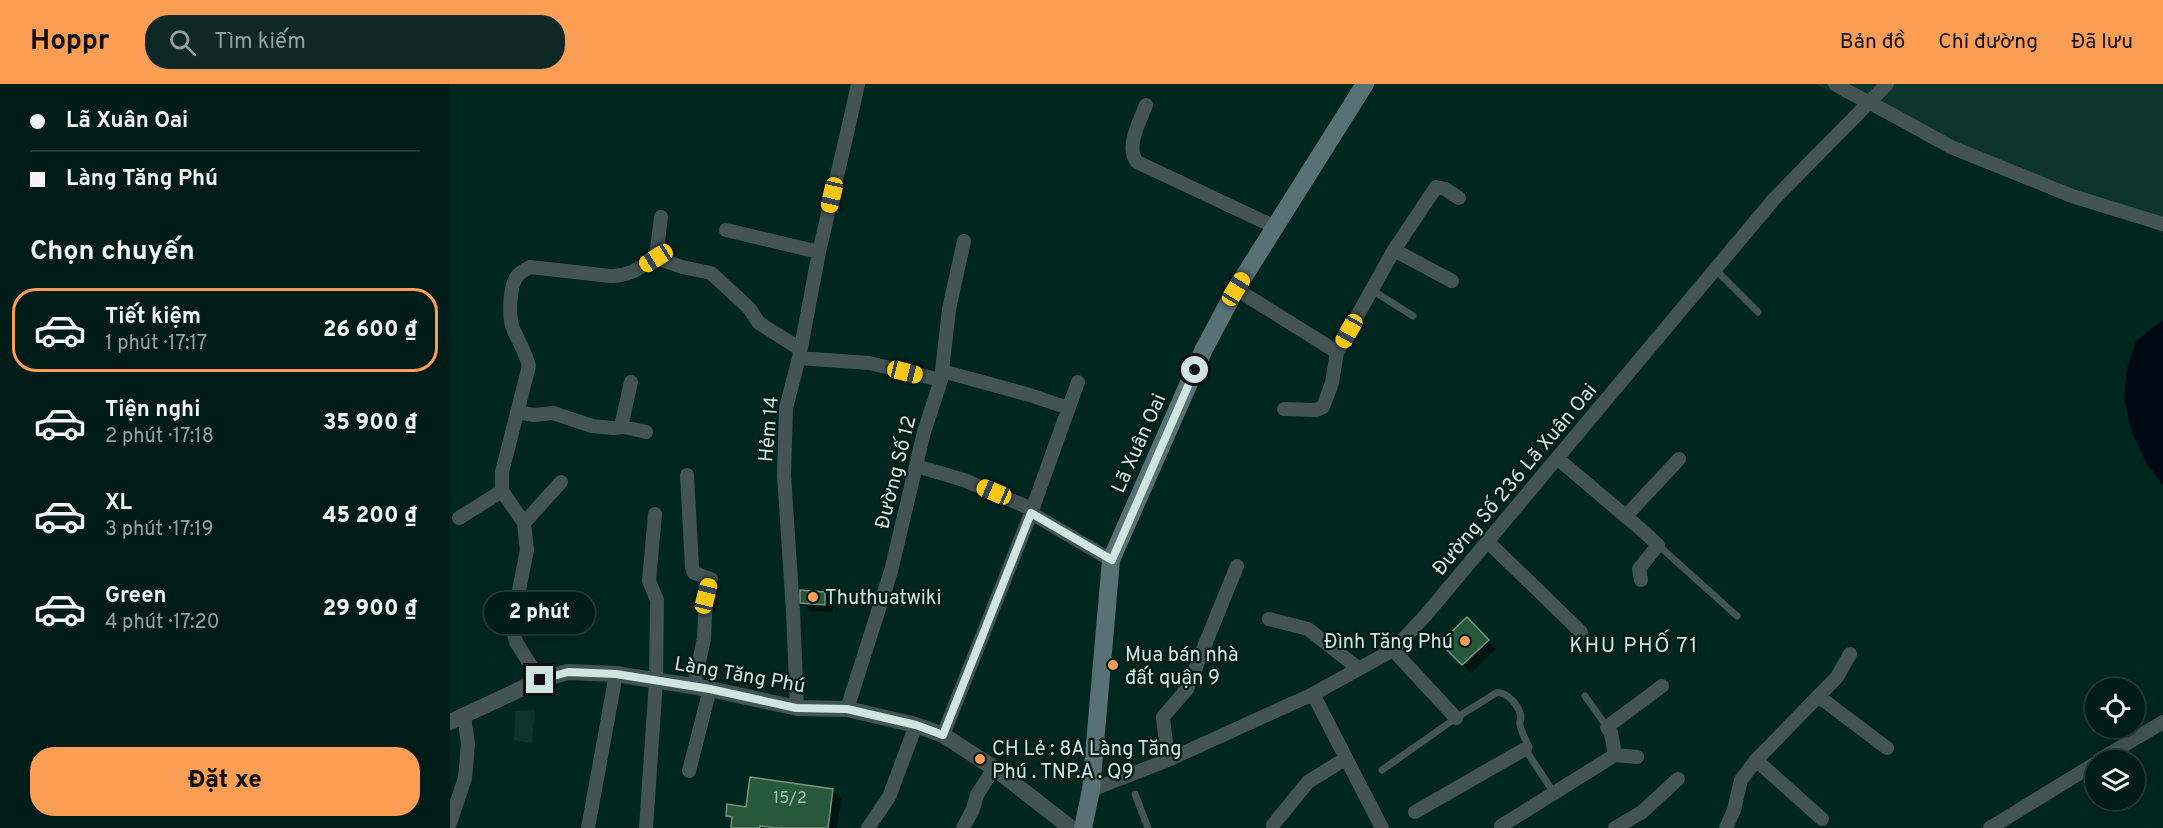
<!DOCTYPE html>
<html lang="vi">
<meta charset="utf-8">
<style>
body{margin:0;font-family:Overpass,sans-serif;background:#0e2925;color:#f1f3f6;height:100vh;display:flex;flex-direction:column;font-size:22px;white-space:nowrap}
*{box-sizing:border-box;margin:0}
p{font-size:20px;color:#95a1a2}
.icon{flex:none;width:33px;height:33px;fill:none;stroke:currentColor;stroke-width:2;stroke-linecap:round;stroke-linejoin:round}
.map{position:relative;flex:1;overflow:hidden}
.side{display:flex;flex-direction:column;background:#001c18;width:450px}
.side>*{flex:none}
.banner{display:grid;align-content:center;height:132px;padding:0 30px;background:#001c18}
.buttons{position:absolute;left:1635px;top:594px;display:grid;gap:12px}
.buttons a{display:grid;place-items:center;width:60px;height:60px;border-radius:50%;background:#001c18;box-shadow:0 6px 24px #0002,0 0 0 2px #223a37;font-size:30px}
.end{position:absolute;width:27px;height:27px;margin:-14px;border:8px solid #d1e5e0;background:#111;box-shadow:0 0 0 3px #111}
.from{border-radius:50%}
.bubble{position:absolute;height:42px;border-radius:21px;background:#001c18;box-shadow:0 6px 24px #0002,0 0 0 2px #223a37;font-size:20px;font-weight:800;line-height:42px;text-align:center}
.car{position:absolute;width:18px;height:36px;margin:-18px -9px;border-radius:8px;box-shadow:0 0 4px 2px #0007;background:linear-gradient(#f5c518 24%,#345 0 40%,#f5c518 0 76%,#345 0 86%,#f5c518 0)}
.banner b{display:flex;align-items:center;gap:21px;height:57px;font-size:22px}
.banner b+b{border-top:2px solid #223a37}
.banner i{width:15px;height:15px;background:#f1f3f6}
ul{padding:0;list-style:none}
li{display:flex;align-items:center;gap:18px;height:84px;margin:0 12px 9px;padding:0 18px;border:3px solid transparent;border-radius:24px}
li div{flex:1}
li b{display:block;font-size:22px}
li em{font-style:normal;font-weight:800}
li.on{border-color:#fc9d54}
li>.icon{width:54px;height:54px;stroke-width:1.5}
h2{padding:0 30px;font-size:27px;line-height:72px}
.action{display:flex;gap:12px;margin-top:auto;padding:12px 30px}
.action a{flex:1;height:69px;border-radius:24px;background:#fc9d54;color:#111;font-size:24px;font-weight:800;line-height:69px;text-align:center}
header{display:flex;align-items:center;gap:36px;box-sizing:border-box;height:84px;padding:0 30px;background:#fc9d54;color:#111}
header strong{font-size:28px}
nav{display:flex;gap:33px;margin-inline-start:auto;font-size:21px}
.search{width:420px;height:54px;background:#0e2925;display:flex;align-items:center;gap:15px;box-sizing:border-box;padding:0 21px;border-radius:24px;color:#95a1a2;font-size:22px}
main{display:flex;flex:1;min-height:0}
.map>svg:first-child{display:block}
.built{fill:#0d332d}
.water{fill:#000911}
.shadow{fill:#0007}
.building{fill:#27583a;stroke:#76937f;stroke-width:1.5}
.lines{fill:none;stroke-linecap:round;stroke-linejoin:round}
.service{stroke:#445455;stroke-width:7}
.minor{stroke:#445455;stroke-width:14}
.tertiary{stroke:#445455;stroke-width:16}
.secondary{stroke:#587174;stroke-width:18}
.minor-bridge{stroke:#445455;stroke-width:14}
.route{stroke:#d1e5e0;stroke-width:8}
.poi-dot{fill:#fc9d54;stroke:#001b16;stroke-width:2}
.labels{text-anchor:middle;stroke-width:4.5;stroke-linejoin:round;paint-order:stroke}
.number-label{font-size:16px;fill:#a6c2b6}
.street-label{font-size:20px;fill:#d1e5e0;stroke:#001b16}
.poi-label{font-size:20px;fill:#d1e5e0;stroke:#001b16;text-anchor:start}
.neighbourhood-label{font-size:21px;letter-spacing:1.5px;fill:#d1e5e0;stroke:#001b16}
</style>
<header>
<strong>Hoppr</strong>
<div class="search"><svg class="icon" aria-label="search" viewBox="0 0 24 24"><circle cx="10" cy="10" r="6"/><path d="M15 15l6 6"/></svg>Tìm kiếm</div>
<nav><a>Bản đồ</a><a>Chỉ đường</a><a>Đã lưu</a></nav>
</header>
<main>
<section class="side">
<div class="banner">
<b><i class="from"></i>Lã Xuân Oai</b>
<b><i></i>Làng Tăng Phú</b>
</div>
<h2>Chọn chuyến</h2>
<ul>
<li class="on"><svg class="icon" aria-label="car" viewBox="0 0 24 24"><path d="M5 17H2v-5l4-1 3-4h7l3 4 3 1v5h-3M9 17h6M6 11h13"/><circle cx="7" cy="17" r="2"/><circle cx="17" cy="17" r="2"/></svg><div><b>Tiết kiệm</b><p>1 phút · 17:17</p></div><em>26 600 ₫</em></li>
<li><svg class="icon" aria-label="car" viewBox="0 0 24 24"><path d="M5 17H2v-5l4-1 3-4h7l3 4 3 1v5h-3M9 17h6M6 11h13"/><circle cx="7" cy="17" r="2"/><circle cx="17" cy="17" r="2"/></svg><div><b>Tiện nghi</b><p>2 phút · 17:18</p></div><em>35 900 ₫</em></li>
<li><svg class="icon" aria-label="car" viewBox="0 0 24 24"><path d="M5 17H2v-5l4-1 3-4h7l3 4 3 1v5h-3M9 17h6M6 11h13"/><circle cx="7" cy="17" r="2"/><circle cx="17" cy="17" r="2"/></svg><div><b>XL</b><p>3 phút · 17:19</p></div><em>45 200 ₫</em></li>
<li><svg class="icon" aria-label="car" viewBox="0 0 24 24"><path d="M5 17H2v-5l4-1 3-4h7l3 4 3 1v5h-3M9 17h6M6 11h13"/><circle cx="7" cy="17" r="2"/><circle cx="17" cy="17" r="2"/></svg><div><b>Green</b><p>4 phút · 17:20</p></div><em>29 900 ₫</em></li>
</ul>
<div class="action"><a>Đặt xe</a></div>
</section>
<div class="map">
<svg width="1713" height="744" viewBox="0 0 1713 744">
<rect width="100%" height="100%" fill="#002620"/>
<path class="built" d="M1364,0H1713V149Z
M85,626L82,659L64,656L65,627Z"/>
<path class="water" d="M1713,236V401L1697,380L1681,346L1674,313L1677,285L1686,257Z"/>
<path class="shadow" d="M375,509L383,517V528L360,527L352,518Z
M1017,535L1046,565L1021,589L993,559Z
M382,707L391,715L387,744H282L283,737L277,731L297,725Z"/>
<path class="building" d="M350,506L375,508V521L350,519Z
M350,506L375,508V521L350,519Z
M1017,533L1039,556L1012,581L990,559Z
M300,693L383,705L378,744H327L310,742V744H281L282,733L276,732L277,720L296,723Z"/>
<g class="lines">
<path class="service" d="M1265,185L1308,228
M922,206L963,232
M1208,461L1287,532
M1135,612L1157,643
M932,686L1006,634L1046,609C1057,607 1071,623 1071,635C1071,636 1069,638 1070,640C1070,646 1076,656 1079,663L1075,665L1104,709
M685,710L698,744"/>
<path class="minor" d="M1385,0L1397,7
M696,21C690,37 675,63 687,78L825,143
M1441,30L1501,63L1622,112L1713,140
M276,146L369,168L349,274L336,324L334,391L343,527L347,624
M944,166L986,103L995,105L1009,114
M369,168C382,112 396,56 408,0
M206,174L232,183L261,189L299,224L309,239L350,265
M786,205L887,268L944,166L1002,197
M349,274L419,279L491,296
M492,287L580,311L618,324
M834,325L866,326L873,323L882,299L887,268
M67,328L84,331L103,329L142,342L163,344L174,343L196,348
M171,343L181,298
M1107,374L1193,447L1208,461L1189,485L1191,496
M466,382L514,396L582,425
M237,391L242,483L244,489L261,495L256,512L254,554L244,603
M581,429L661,476
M1176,432L1229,375
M9,434L52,407
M74,439L111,398
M1038,458L1131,548
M819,535L858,545L908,584
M943,566L1006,634
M90,596L66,558L62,542L77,466L74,439L52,407V388L79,282C75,267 70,260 64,247C58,235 59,201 68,191C71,188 77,185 80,183L160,192C178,193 191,183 206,174L211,133
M863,610L932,744
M1368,612L1437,664
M397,625L441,487L474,348L491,296L499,225L514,157
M493,651L581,429L628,298
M1165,671L1161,649L1157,643L1212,602
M718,676L713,633L737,605L787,482
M1306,676L1372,735
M1649,676L1713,638
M239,687L260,605
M641,706L718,676L863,610L943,566L975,532L1324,115L1437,0
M965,728L1075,665
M0,739L15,694L18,660L14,632
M823,741L858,698L895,675
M138,744L166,590
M196,744L206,597L207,516L199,497L205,430
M418,744L439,713L466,641
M513,744L523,725L527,711L544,684
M1052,744L1051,742L1165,671L1187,673
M1165,744L1192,728L1228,695
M1276,744L1284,726L1291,696L1306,676L1387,593L1400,570
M1540,744L1646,679"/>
<path class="tertiary" d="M0,638L90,596L118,588L166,590L260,605L347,624L397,625L466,641L493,651L544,684L621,744"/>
<path class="secondary" d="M633,744L641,706L661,476L754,265L786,205L915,0"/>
<path class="minor-bridge" d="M1397,7L1441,30"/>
</g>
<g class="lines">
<path class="route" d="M90,596L118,588L166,590L260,605L346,624L397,625L466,641L493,651L581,429L662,476L745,286"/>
</g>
<g class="poi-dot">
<circle cx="363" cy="513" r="6"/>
<circle cx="1015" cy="557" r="6"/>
<circle cx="663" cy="581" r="6"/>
<circle cx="530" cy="675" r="6"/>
</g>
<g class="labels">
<g class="number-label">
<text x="340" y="719">15/2</text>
</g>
<g class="street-label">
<text transform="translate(318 345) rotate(-85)" y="7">Hẻm 14</text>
<text transform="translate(688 359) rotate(-66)" y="7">Lã Xuân Oai</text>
<text transform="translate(445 388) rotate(-76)" y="7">Đường Số 12</text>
<text transform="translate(1064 395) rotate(-50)" y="7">Đường Số 236 Lã Xuân Oai</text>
<text transform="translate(290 590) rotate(10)" y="7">Làng Tăng Phú</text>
</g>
<g class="poi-label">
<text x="375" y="520">Thuthuatwiki</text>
<text x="1003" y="564" text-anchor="end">Đình Tăng Phú</text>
<text x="675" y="577">Mua bán nhà<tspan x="675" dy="23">đất quận 9</tspan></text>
<text x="542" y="671">CH Lẻ : 8A Làng Tăng<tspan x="542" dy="23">Phú . TNP.A . Q9</tspan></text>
</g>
<g class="neighbourhood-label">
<text x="1184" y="568">KHU PHỐ 71</text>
</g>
</g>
</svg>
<div class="buttons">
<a><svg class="icon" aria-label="locate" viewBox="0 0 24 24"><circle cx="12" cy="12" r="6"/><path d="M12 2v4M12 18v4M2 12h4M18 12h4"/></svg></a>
<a><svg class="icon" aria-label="layers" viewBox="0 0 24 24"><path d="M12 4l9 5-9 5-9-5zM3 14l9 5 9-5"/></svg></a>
</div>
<i class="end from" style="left:745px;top:286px"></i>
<i class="end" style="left:90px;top:596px"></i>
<div class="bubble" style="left:34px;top:508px;width:111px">2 phút</div>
<i class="car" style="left:382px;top:111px;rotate:193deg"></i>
<i class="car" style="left:206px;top:174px;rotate:238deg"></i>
<i class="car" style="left:786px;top:205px;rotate:32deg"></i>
<i class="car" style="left:899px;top:247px;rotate:209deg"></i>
<i class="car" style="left:455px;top:288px;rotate:104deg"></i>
<i class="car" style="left:544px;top:408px;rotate:293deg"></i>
<i class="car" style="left:256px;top:512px;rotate:14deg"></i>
</div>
</main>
